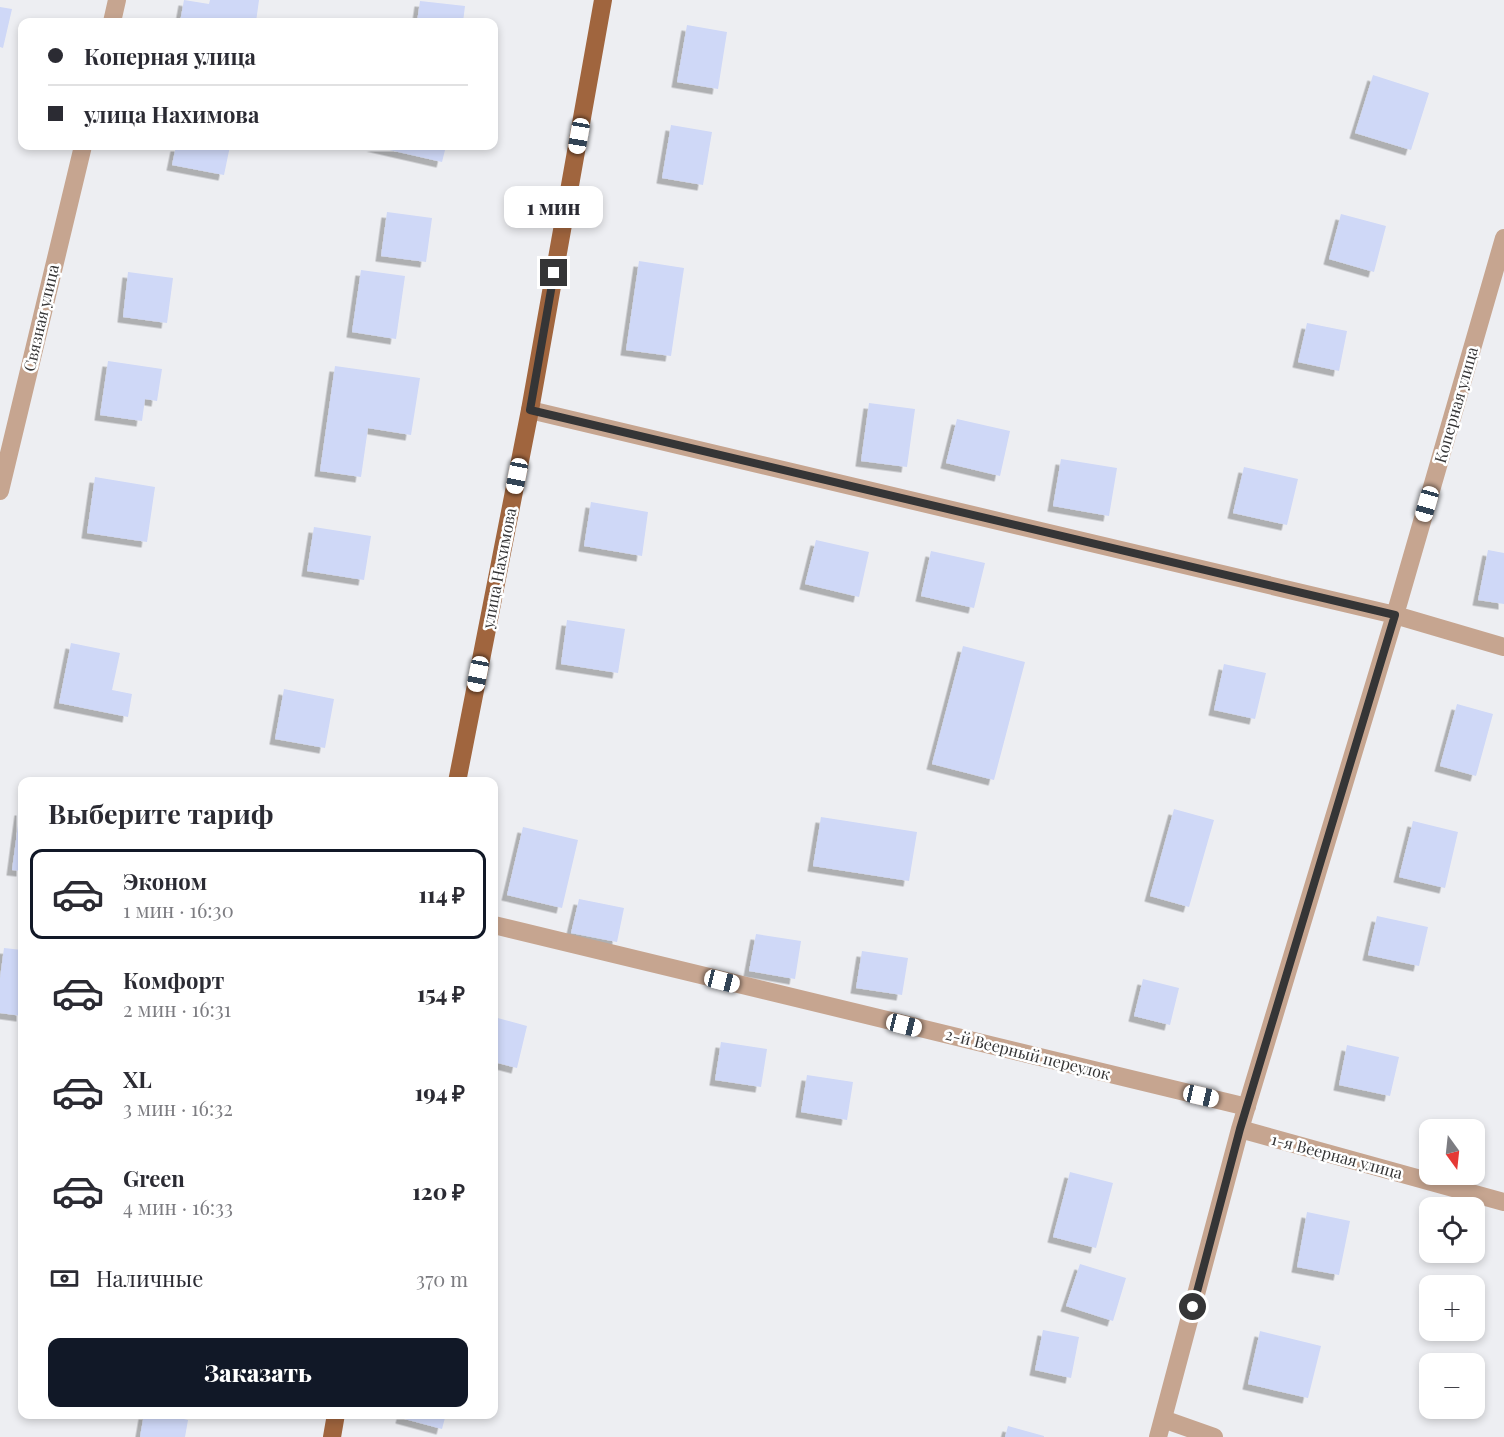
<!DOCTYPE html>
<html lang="ru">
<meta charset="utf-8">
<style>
body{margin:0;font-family:"Playfair Display",serif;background:#f7f7f7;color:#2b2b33;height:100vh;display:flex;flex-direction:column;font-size:22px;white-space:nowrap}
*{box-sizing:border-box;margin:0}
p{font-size:20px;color:#7c7c81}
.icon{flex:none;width:33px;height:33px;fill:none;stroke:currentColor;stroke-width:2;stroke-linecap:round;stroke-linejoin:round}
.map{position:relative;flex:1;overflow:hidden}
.panel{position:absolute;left:18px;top:777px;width:480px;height:642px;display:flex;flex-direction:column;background:#fff;border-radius:12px;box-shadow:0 3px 9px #0003}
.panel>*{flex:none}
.guide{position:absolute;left:18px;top:18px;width:480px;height:132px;border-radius:12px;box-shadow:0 3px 9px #0003;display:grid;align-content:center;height:132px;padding:0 30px;background:#fff}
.needle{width:39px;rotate:165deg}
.tools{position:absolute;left:1419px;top:1119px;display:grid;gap:12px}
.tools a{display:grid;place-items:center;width:66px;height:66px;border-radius:12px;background:#fff;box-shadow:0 3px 9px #0003;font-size:30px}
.end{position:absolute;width:27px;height:27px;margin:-14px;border:8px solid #353536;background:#fff;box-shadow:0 0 0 3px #fff}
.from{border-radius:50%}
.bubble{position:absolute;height:42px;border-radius:12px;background:#fff;box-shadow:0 3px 9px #0003;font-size:20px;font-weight:800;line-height:42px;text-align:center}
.car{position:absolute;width:18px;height:36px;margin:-18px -9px;border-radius:8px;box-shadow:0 0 4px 2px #0007;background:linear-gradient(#fff 24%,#345 0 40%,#fff 0 76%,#345 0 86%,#fff 0)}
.guide b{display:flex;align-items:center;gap:21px;height:57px;font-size:22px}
.guide b+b{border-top:2px solid #e1e1e2}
.guide i{width:15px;height:15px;background:#2b2b33}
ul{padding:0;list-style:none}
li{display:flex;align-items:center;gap:18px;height:90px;margin:0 12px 9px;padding:0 18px;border:3px solid transparent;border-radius:12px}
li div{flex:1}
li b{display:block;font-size:22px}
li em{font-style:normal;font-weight:800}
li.on{border-color:#111827}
li>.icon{width:54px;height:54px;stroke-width:1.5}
h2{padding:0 30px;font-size:27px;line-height:72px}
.pay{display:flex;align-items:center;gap:15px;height:66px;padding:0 30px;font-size:22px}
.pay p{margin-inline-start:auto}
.action{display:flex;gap:12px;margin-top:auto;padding:12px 30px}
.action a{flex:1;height:69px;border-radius:12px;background:#111827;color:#fff;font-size:24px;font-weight:800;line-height:69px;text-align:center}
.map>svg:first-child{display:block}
.building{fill:#cfd8f7;filter:url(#shadow)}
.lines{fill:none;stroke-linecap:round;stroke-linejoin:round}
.minor{stroke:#c6a590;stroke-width:18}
.major{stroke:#a0653e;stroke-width:18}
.route{stroke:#353536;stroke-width:8}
.labels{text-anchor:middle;stroke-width:5;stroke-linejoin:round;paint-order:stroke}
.street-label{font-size:16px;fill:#353536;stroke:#fff}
</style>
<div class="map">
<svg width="1504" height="1437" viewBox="0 0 1504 1437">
<defs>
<filter id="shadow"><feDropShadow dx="-5.5" dy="5.5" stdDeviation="0" flood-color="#0004"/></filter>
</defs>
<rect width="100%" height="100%" fill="#edeef2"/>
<path class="building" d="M184,0L209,4L210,0H259L256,22H180Z
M420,1L465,6L463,22H417Z
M0,7L12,9L3,48L0,47Z
M687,25L727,32L718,89L677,82Z
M1373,75L1429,93L1411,150L1355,133Z
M671,125L712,132L703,185L662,178Z
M176,146H230L224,175L172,165Z
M372,146H446L442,162Z
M387,212L432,218L426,262L381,256Z
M1341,214L1386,226L1374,272L1329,259Z
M639,261L684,268L671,356L626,350Z
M361,270L405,276L396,339L352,332Z
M128,272L173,278L167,323L123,317Z
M1307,323L1347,331L1339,371L1298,362Z
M108,361L162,369L157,401L145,399L142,421L100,415Z
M335,366L420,378L411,435L368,428L361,477L320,471Z
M869,403L915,409L907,467L861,461Z
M957,419L1010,431L1000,476L946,463Z
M1061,459L1117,468L1109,516L1053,506Z
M1244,467L1298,479L1287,525L1233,513Z
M95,477L155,487L147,542L87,533Z
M591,502L648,512L642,556L584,546Z
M314,527L371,536L364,580L307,571Z
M816,540L869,552L859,597L805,584Z
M1488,550L1504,553V604L1478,600Z
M931,551L985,563L974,608L921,596Z
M567,620L625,629L618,673L561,664Z
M71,643L120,653L112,690L132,694L128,717L59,703Z
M963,646L1025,662L994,780L932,764Z
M1224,664L1266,673L1255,719L1214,710Z
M284,689L334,699L325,748L275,739Z
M1457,704L1493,714L1476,776L1440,766Z
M1174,809L1214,820L1189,907L1150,896Z
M20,810H22V871L12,870Z
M821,817L917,832L909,881L813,866Z
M1413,821L1458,832L1445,888L1399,877Z
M523,827L578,840L562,908L507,895Z
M579,899L624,908L617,942L571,933Z
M1377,916L1428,927L1419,966L1368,955Z
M756,934L801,941L795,979L749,971Z
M4,948L22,950V1016L0,1013V978Z
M862,951L908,958L902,995L856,988Z
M1143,979L1179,988L1170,1025L1134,1016Z
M494,1017L527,1026L517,1068L494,1062Z
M721,1042L767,1049L761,1087L715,1080Z
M1347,1045L1399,1057L1390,1096L1339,1085Z
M807,1075L853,1082L847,1120L801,1112Z
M1070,1172L1113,1183L1096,1248L1053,1237Z
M1307,1212L1350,1221L1339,1275L1297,1267Z
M1080,1264L1126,1278L1113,1321L1066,1306Z
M1043,1330L1079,1337L1071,1378L1035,1370Z
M1260,1331L1321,1346L1308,1398L1248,1384Z
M144,1414H164L188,1420L185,1437H140Z
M402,1414H446L442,1429L401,1418Z
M1008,1426L1044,1436V1437H1005Z"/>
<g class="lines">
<path class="minor" d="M112,22L117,0
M530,410L1395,615L1504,647
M0,491L83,146
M494,925L1247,1107
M1240,1129L1504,1202
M1163,1419L1214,1437
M1158,1437L1240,1129L1395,615L1504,238"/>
<path class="major" d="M457,782L530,410L603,0
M332,1437L336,1414"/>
</g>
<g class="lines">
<path class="route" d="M554,273L530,410L1395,615L1240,1129L1193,1307"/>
</g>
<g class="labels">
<g class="street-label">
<text transform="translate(41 318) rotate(-77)" y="6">Связная улица</text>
<text transform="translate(1456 405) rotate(-74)" y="6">Коперная улица</text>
<text transform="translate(499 568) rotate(-79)" y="6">улица Нахимова</text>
<text transform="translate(1028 1054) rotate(14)" y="6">2-й Веерный переулок</text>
<text transform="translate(1337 1156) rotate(15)" y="6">1-я Веерная улица</text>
</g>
</g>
</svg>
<div class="tools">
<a><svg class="needle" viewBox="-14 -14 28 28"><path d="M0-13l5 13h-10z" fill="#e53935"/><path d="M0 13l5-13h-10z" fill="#7c7c81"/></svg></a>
<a><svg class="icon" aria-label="locate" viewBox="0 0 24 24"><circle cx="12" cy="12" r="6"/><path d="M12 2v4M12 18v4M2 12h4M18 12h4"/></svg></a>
<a>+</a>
<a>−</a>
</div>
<i class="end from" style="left:1193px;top:1307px"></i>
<i class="end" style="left:554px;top:273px"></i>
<div class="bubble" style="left:504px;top:186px;width:99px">1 мин</div>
<i class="car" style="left:579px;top:136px;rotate:190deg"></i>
<i class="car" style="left:517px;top:476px;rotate:191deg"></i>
<i class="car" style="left:1427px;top:504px;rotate:196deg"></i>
<i class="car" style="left:478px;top:674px;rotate:191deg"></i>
<i class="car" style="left:722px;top:981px;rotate:104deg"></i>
<i class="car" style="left:904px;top:1025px;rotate:104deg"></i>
<i class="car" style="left:1201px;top:1096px;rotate:103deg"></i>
<div class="guide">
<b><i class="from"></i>Коперная улица</b>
<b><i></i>улица Нахимова</b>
</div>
<section class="panel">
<h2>Выберите тариф</h2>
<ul>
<li class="on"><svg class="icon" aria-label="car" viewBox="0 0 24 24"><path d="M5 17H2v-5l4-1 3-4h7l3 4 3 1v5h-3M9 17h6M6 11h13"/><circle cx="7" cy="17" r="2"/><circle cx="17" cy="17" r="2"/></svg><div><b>Эконом</b><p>1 мин · 16:30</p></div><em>114 ₽</em></li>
<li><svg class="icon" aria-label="car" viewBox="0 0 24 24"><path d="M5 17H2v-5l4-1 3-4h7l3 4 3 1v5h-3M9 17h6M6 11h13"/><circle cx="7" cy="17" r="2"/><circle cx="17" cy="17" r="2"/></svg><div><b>Комфорт</b><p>2 мин · 16:31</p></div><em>154 ₽</em></li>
<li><svg class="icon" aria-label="car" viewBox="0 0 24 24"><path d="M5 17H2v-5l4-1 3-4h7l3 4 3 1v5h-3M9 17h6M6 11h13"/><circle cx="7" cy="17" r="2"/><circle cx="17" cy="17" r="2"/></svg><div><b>XL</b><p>3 мин · 16:32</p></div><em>194 ₽</em></li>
<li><svg class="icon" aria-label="car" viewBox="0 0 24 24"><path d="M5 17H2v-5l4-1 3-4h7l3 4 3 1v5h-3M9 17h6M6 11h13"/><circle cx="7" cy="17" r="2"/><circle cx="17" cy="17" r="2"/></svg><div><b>Green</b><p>4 мин · 16:33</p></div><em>120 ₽</em></li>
</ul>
<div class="pay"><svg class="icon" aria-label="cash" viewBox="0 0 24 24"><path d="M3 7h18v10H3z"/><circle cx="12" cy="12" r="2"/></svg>Наличные<p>370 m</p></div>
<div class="action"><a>Заказать</a></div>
</section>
</div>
